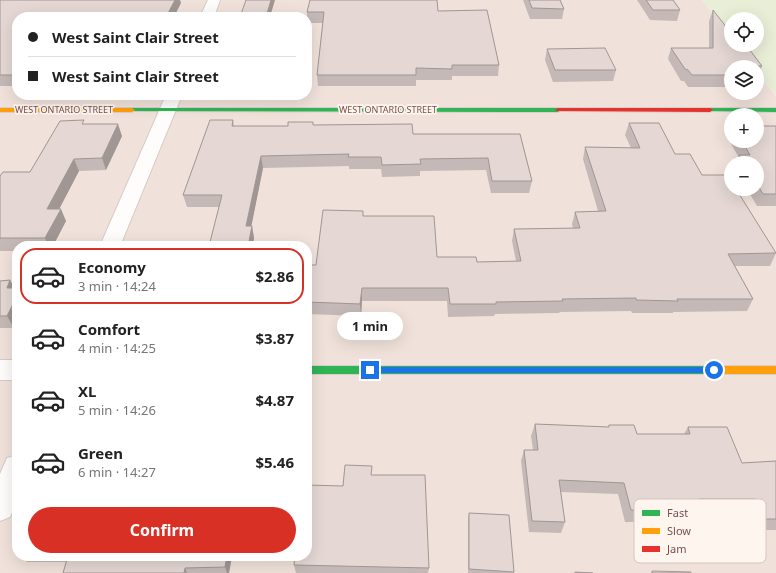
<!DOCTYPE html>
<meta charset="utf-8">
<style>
body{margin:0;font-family:"Noto Sans",sans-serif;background:#f6f6f6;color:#222;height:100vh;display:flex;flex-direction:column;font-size:15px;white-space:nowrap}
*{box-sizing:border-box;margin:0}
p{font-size:13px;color:#767676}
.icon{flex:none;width:22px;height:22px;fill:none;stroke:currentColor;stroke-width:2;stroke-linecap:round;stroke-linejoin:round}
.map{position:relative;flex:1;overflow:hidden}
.panel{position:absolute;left:12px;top:241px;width:300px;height:320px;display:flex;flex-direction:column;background:#fff;border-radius:16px;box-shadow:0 4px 16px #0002}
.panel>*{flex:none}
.banner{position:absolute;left:12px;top:12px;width:300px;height:88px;border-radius:16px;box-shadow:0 4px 16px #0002;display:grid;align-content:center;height:88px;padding:0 16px;background:#fff}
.fabs{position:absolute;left:724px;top:12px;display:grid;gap:8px}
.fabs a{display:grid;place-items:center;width:40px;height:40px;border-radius:50%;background:#fff;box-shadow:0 4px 16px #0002;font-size:20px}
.end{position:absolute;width:18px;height:18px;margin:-9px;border:5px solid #1a73e8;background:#fff;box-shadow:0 0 0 2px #fff}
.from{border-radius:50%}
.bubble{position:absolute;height:28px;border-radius:14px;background:#fff;box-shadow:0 4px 16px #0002;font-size:13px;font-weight:700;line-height:28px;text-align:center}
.banner b{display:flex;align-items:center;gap:14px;height:38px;font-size:15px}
.banner b+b{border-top:1px solid #e0e0e0}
.banner i{width:10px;height:10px;background:#222}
ul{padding:7px 0 0;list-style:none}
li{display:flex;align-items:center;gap:12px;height:56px;margin:0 8px 6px;padding:0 8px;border:2px solid transparent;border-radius:16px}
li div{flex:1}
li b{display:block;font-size:15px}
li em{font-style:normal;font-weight:700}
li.active{border-color:#d93025}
li>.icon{width:36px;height:36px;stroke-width:1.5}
.primary-button{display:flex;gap:8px;margin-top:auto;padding:8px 16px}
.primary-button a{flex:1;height:46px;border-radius:24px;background:#d93025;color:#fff;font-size:16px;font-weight:700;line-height:46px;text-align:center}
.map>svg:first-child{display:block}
.residential{fill:#f0e2da;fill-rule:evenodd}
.green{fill:#e9eed7}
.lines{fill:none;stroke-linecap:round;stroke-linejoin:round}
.street-casing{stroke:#d6ccc9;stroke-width:2}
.fast-casing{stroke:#d8ceca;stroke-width:2}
.slow-casing{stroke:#d8ceca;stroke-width:2}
.jam-casing{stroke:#d8ceca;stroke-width:2}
.street{fill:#fefdfc;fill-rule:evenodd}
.fast{fill:#30b455;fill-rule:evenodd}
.slow{fill:#ff9f0a;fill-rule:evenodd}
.jam{fill:#e5322d;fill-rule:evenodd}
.wall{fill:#c4b9b6}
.shaded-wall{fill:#a09694}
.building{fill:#e4d7d4;stroke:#a09694}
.route{fill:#1a73e8}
.labels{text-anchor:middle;stroke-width:3.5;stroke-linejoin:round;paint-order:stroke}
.far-street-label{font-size:9px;fill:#77504c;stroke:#fff5ef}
.key{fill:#fff5ef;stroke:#d6c4be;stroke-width:1}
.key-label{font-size:11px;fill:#77504c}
</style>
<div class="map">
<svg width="776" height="573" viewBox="0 0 776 573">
<rect width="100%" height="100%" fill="#f7f1ec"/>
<path class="residential" d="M0,0H702L731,38V93H757V72L776,96V573H0ZM17,17H307V95H17ZM731,115H757V141H731ZM731,163H757V189H731ZM17,246H307V556H17Z"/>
<path class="green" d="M702,0H776V95L757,72V67L736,45H757V19H731V38Z"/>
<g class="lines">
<defs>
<path id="street" d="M208,0H220L214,17H200Z
M166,95H182L120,246H100Z
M0,360H17V380H0Z
M17,455V501L10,517L0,521V474L7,458Z"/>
<path id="fast" d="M132,108H558L561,110L558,112L130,111L129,110Z
M710,108H776V112L708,111L707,110Z
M307,366H712L716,367L717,370L716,373L712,374H307Z"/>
<path id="slow" d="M0,108H132L135,110L132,112H0Z
M712,366H776V374H712L708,373L707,370L708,367Z"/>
<path id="jam" d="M558,108H710L713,110L710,112L556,111L555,110Z"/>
</defs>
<use href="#street" class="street-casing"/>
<use href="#fast" class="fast-casing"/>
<use href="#slow" class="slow-casing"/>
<use href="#jam" class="jam-casing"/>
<use href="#street" class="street"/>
<use href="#fast" class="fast"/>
<use href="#slow" class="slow"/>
<use href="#jam" class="jam"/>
</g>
<path class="wall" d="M0,0L181,3L17,17V86H0Z
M523,0H560L564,9L562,19H530Z
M637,0H673L680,10L677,21L650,20Z
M713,10L731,45L762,66L758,77H757V67H731V87H688L684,81H681L668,59L671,48H709V21Z
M438,11L499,65L498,76H452V80H416V86H318L317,75L323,23H307V12Z
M547,49L616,70L613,81L553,82L545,60Z
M233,120L234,126H288L313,122V125L413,134H520L532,181L529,193H491L486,170L420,171V176L382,177L381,169H349V166L263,168L251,226H252L254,238L253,246H209L219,207H187L183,195Z
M629,123L675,154L702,175L776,253L770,266H735L753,299L747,311L673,312V313H632L631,311L560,312L559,313L495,314L494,316L448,317L447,301H362L361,316L307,314V265H316L363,211V216L437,257L477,262L516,261L512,241L514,229H573L572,224L575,212L598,211L583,159L585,147L631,148L625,135Z
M731,123V141H757L776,126V206H757L747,189H757V163H735L738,156L726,135Z
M86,124L122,136L106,170L79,171L59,209L66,221L53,246H17V251H0V176L30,172Z
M10,280L14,288H17V322L14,328H0V281Z
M535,424L608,427L609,425L637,434H684L688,427L742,463L776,461V530H755L747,510H703L695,522H625L618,494L561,492L565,522L561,533L529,532L521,461L524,450H533L531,436Z
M372,475L429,568L428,573H296L294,565L343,486Z
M469,513L514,572V573H468V519Z
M21,556H232L229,573H63L66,562H27Z"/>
<path class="shaded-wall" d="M175,0H180L181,3L174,17H166Z
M271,0H275L270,17H266Z
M118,124L122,136L106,170L102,158Z
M261,156L263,168L249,238L246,226Z
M74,159L79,171L53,221L47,209Z
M61,209L66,221L53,246H48L45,238Z
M252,226L254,238L253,246H248Z
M10,280L17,293L7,288Z
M362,288V301L361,316L360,304Z
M17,296V322L14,328L7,316Z
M227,556H232L229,573H227L225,567Z
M185,568L187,573H184Z"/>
<path class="building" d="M0,0H175L166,17H17V75H0Z
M246,0H271L266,17H240Z
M310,0H437L438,11L487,10L499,65H452V69L416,68V75H317L324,12H307Z
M529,0H560L564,9L532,8Z
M646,0H673L680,10H653Z
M713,10L731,33V45H746L762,66H753L754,67H731V75H692L688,70L685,69L671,48H713Z
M605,48L616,70H555L547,49Z
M84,120L82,124H118L102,158L74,159L47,209H61L45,238H0V176L3,172H30L60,121Z
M210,120H233L232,126H288V122H313V125L412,124L413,134H520L532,181H492L488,158L420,159L421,164L382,165L381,157H348L349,154L261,156L246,226H252L248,246H209L222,195H183Z
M629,123H659L675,154H690L702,175H728L731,181V189H736L776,253L728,254L753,299H677L678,301L636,300V298L562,299L563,301L496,302V304H450L448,288H362L360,304L307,302V265H316L323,210L363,211V216H434L437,257H476L477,262L521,261L514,229L580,228L575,212L606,211L585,147L640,148Z
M757,124H762L764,126H776V194H763L757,184V163H744L739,155H750L742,141H757Z
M10,280L7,288H17V296L7,316H0V281Z
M535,424L609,427V425H634L637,434H690L688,427H727L742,463L776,461V519H764L755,499H699L703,510H631L624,483L559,480L565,522L532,521L524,450H538Z
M345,465L372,466L371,475H425L429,568L294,565L295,556H307V485L343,486Z
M469,513L509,515L514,572L469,569Z
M68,556H227L225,567L185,568L184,573H63Z
M652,571L691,572V573H652Z
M575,572L593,573H575Z"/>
<path class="route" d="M370,367H714L717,370L714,373H370L366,370Z"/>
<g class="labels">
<g class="far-street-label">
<text x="64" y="113">WEST ONTARIO STREET</text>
<text x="388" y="113">WEST ONTARIO STREET</text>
</g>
</g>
<rect x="634" y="499" width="132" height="64" rx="6" class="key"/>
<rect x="642" y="510" width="18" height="6" fill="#30b455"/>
<rect x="642" y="528" width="18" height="6" fill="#ff9f0a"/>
<rect x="642" y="546" width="18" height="6" fill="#e5322d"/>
<g class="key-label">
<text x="667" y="517">Fast</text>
<text x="667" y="535">Slow</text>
<text x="667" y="553">Jam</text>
</g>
</svg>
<div class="fabs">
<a><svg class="icon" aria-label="locate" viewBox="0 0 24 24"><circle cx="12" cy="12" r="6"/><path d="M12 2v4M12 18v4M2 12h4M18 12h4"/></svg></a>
<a><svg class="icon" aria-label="layers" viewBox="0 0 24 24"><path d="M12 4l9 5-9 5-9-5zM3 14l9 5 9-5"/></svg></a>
<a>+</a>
<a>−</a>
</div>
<i class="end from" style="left:714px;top:370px"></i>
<i class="end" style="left:370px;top:370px"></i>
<div class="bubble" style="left:337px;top:312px;width:66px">1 min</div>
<div class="banner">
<b><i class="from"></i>West Saint Clair Street</b>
<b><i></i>West Saint Clair Street</b>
</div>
<section class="panel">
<ul>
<li class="active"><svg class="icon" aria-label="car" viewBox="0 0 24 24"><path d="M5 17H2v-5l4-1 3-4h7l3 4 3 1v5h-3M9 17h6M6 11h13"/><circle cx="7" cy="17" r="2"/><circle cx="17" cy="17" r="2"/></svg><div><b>Economy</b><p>3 min · 14:24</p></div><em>$2.86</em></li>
<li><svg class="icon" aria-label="car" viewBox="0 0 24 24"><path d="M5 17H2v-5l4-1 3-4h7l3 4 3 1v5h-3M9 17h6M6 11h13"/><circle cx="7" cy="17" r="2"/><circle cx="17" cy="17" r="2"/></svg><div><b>Comfort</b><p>4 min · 14:25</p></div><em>$3.87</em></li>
<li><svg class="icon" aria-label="car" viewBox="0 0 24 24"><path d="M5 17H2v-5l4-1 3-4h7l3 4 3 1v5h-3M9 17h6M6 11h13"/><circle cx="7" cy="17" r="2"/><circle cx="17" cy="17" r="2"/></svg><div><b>XL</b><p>5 min · 14:26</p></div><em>$4.87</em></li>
<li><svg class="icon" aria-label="car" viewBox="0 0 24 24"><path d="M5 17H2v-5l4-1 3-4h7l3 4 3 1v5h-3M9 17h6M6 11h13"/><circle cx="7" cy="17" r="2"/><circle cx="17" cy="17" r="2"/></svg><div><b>Green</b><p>6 min · 14:27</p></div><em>$5.46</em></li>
</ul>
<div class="primary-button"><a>Confirm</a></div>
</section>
</div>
